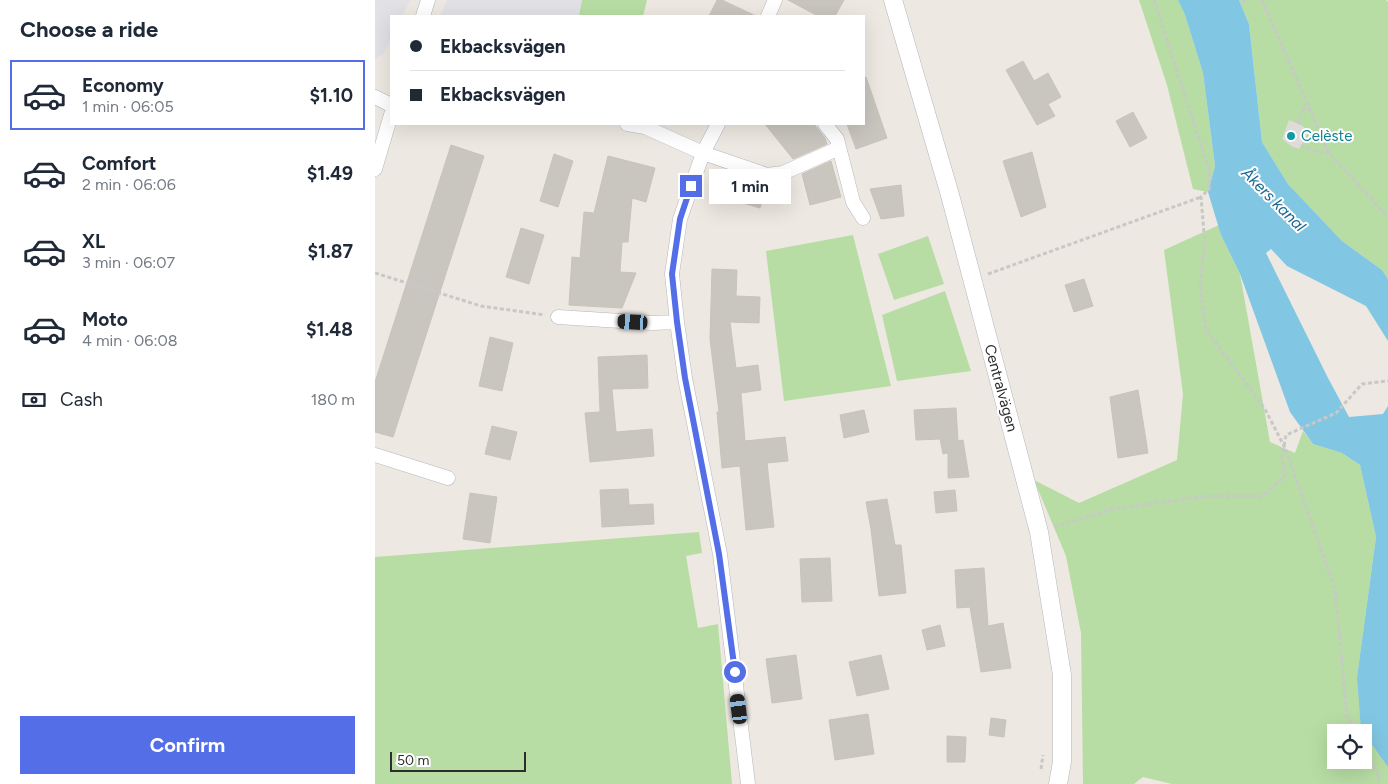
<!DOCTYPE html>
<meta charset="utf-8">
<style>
body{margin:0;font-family:Figtree,sans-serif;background:#f6f6f7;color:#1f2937;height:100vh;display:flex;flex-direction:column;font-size:19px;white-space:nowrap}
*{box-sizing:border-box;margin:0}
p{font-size:16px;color:#747a83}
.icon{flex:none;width:28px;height:28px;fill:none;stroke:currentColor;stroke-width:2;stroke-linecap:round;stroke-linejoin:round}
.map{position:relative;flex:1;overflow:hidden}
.panel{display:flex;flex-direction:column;background:#fff;width:375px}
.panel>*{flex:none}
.guide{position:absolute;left:15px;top:15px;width:475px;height:110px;border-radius:0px;box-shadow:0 5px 20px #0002;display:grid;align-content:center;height:110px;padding:0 20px;background:#fff}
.tools{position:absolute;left:952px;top:724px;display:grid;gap:10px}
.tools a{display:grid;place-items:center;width:45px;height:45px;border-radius:0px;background:#fff;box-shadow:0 5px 20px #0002;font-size:25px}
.scale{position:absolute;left:15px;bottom:12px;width:136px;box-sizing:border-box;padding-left:5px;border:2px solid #2d2d2d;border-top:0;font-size:14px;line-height:18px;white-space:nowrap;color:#2d2d2d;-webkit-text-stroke:4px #fff;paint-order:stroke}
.end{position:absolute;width:22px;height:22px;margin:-11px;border:6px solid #546ee7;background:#fff;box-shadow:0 0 0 2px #fff}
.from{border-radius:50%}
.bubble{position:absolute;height:35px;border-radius:0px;background:#fff;box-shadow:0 5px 20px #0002;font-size:16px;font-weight:700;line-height:35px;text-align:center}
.car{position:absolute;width:15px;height:30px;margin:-15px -8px;border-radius:6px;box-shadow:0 0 4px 1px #0007;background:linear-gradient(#222 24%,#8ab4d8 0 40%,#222 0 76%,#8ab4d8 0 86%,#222 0)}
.guide b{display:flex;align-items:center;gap:18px;height:48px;font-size:19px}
.guide b+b{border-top:1px solid #e0e1e3}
.guide i{width:12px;height:12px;background:#1f2937}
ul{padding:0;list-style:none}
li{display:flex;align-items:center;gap:15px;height:70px;margin:0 10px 8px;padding:0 10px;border:2px solid transparent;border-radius:0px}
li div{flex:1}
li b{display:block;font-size:19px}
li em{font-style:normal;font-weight:700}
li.active{border-color:#546ee7}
li>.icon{width:45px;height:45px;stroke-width:1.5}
h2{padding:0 20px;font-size:22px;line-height:60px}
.pay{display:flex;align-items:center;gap:12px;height:55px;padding:0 20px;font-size:19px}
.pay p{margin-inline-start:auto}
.primary-button{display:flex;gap:10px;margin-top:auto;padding:10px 20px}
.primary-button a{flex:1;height:58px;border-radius:0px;background:#546ee7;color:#fff;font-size:20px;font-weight:700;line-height:58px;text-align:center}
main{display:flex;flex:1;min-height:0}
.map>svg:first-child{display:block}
.industrial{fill:#e2e1e6}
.green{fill:#b7dda4;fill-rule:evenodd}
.plaza{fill:#dedbd8}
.water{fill:#81c7e3}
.building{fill:#c9c6bf;stroke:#c8c4bb}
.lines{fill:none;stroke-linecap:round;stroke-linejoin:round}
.minor-casing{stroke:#b5b7bf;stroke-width:15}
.tertiary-casing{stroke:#b5b7bf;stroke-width:19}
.path{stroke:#c8c8c8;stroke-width:3;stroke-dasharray:4 2.5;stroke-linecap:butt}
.minor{stroke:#fff;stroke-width:14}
.tertiary{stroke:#fff;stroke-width:18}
.route{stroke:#546ee7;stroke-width:6}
.culture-dot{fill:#0f9aa8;stroke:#fff;stroke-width:2}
.labels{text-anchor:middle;stroke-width:4;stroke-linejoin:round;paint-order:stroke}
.culture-label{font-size:15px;fill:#0d838f;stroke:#fff;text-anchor:start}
.street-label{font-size:15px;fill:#2d2d2d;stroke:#fff}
.water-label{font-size:16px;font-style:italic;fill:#1d6892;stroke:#fff}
</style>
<main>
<section class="panel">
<h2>Choose a ride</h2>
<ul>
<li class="active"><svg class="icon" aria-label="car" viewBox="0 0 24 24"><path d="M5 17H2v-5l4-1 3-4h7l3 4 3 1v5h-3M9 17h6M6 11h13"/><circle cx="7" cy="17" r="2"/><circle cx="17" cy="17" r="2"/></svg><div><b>Economy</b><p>1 min · 06:05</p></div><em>$1.10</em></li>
<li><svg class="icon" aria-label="car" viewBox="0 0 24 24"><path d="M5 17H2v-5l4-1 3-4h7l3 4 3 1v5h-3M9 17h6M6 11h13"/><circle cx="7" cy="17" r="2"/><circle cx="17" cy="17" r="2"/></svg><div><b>Comfort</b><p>2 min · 06:06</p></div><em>$1.49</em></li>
<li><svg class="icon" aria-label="car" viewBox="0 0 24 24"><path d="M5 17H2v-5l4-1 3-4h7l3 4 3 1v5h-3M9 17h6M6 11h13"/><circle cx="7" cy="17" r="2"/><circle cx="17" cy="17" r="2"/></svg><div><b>XL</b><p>3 min · 06:07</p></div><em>$1.87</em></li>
<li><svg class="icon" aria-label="car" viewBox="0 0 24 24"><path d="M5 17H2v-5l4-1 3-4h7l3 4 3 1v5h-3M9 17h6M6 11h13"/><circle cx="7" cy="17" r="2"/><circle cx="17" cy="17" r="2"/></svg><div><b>Moto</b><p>4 min · 06:08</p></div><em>$1.48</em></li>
</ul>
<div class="pay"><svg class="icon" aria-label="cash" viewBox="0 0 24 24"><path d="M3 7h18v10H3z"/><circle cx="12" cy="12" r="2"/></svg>Cash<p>180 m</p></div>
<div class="primary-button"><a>Confirm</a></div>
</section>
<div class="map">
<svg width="1013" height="784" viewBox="0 0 1013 784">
<rect width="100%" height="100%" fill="#ede8e1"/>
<path class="industrial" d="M0,0H35L27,16H16V37L8,54L0,59Z
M72,0H207L204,16H65Z"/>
<path class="green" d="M207,0H272L268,16H204Z
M764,0H803L810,15L828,73L840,166L833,192L818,189L792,85Z
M864,0H1011L1013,2V279L1007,270L967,241L913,184L887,142L874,24Z
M844,225L846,235L865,274L895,442L920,453L928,431L938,444L967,453L985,465L1001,537L982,677L1013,745V784H797L768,777L759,784H708L706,633L691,556L659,480L704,503L802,460L808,394L789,250ZM961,732H989V760H961Z
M478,235L516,386L409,401L391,251Z
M553,236L569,284L519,300L503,254Z
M570,291L596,371L522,381L507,315Z
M324,532L327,553L311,556L323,628L343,624L357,784H0V557Z"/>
<path class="plaza" d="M914,120L928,126L933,133L924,149L916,146L907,139Z"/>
<path class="water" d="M803,0H864L874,24L887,142L913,184L967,241L1007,270L1013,279V341L991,306L912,266L896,249L891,253L953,378L974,417L1008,414L1013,406V767L986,729L982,677L1001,537L985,465L967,453L938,444L915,412L865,274L846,235L833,192L840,166L828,73L810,15Z"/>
<path class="building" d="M342,0H347L381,16H334Z
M413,0H469L460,16H443Z
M648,61L659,81L673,73L686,97L673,104L680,116L662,125L631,70Z
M491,77L512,138L481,149L472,124H489V78Z
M758,112L772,138L755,147L741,121Z
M390,124H439L450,138L452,144L418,159Z
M76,145L109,156L18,437L0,432V382Z
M657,152L671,207L646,217L628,161Z
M179,154L198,161L183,207L165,201Z
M233,156L280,168L271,202L257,198L253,242H247L245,272L261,273L247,308L194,305L197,257L205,258L209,212L219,213Z
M456,161L466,197L435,205L427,174Z
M352,170L392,184L385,208L344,196Z
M526,185L529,216L506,219L495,189Z
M146,228L169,235L154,284L131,277Z
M337,269L362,270L361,296L385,297L384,323L355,322L361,368L383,365L386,390L366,393L370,441L410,437L413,461L392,463L399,527L371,530L365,466L347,468L342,412H344L335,339Z
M709,279L718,306L699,312L690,285Z
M115,337L138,343L127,391L104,386Z
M272,355L273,388L237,389L241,432L277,429L279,456L215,462L210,413L225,412L223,357Z
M763,390L773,453L743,458L735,397Z
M581,408L583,441L588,440L594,477L573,478V453L568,454L565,439L541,440L539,410Z
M489,410L494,432L469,438L465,415Z
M117,426L142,432L135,460L110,454Z
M253,489L254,505L278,504L279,524L227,527L225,490Z
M580,490L582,511L561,513L559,492Z
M95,493L122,497L115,543L88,539Z
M512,499L520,545H526L531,593L504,596L496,529L491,502Z
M455,558L457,601L427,602L425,559Z
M609,568L613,626L628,623L636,668L606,672L595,607L582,608L580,570Z
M565,625L570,646L552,650L547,630Z
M421,655L427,699L397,703L391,659Z
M506,655L514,689L482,696L474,662Z
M493,714L499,754L460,760L454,720Z
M616,718L631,720L629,737L614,735Z
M572,736L591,737L590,762H572Z"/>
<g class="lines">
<defs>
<path id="minor" d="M48,16L53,0
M393,16L400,0
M0,97L16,105
M252,124L270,127L328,153L392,175L408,173L464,148
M343,124L328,153L305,219L297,274L302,322L310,378L345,554L373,784
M450,124L462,139L478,202L488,218
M0,169L16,115
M183,317L277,323L302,322
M0,455L73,478"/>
<path id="tertiary" d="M518,0L575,195L664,532L687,675V762L683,784"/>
</defs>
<use href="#minor" class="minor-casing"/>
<use href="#tertiary" class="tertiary-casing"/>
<path class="path" d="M779,0L835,173L834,189L826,197L830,245L825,285L831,330L875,388L891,411L910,448L960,589L972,716L981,732
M868,0L869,3
M887,0L954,153L1013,217
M922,123L932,103
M926,146L943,152L954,153
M0,273L106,306L170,315
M613,274L826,197
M679,527L738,509L832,496H888L910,476L907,457L911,435L961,413L987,384L1013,381
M989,748L1004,776V784
M666,769L668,755"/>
<use href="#minor" class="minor"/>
<use href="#tertiary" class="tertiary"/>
</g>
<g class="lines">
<path class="route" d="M316,186L305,219L297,274L302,322L310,378L344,554L360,672"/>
</g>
<circle class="culture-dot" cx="916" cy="136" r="5"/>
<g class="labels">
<g class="culture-label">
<text x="926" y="141">Celèste</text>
</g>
<g class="street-label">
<text transform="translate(626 388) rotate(75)" y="5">Centralvägen</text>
</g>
<g class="water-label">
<text transform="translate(899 199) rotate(45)" y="6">Åkers kanal</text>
</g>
</g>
</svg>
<div class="tools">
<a><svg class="icon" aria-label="locate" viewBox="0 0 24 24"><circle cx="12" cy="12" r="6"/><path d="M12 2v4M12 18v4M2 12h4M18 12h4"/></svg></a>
</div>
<div class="scale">50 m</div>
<i class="end from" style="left:360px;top:672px"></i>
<i class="end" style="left:316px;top:186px"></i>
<div class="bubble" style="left:334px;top:169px;width:82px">1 min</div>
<i class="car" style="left:258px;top:322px;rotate:273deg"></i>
<i class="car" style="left:364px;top:709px;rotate:353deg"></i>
<div class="guide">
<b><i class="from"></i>Ekbacksvägen</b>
<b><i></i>Ekbacksvägen</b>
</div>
</div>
</main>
